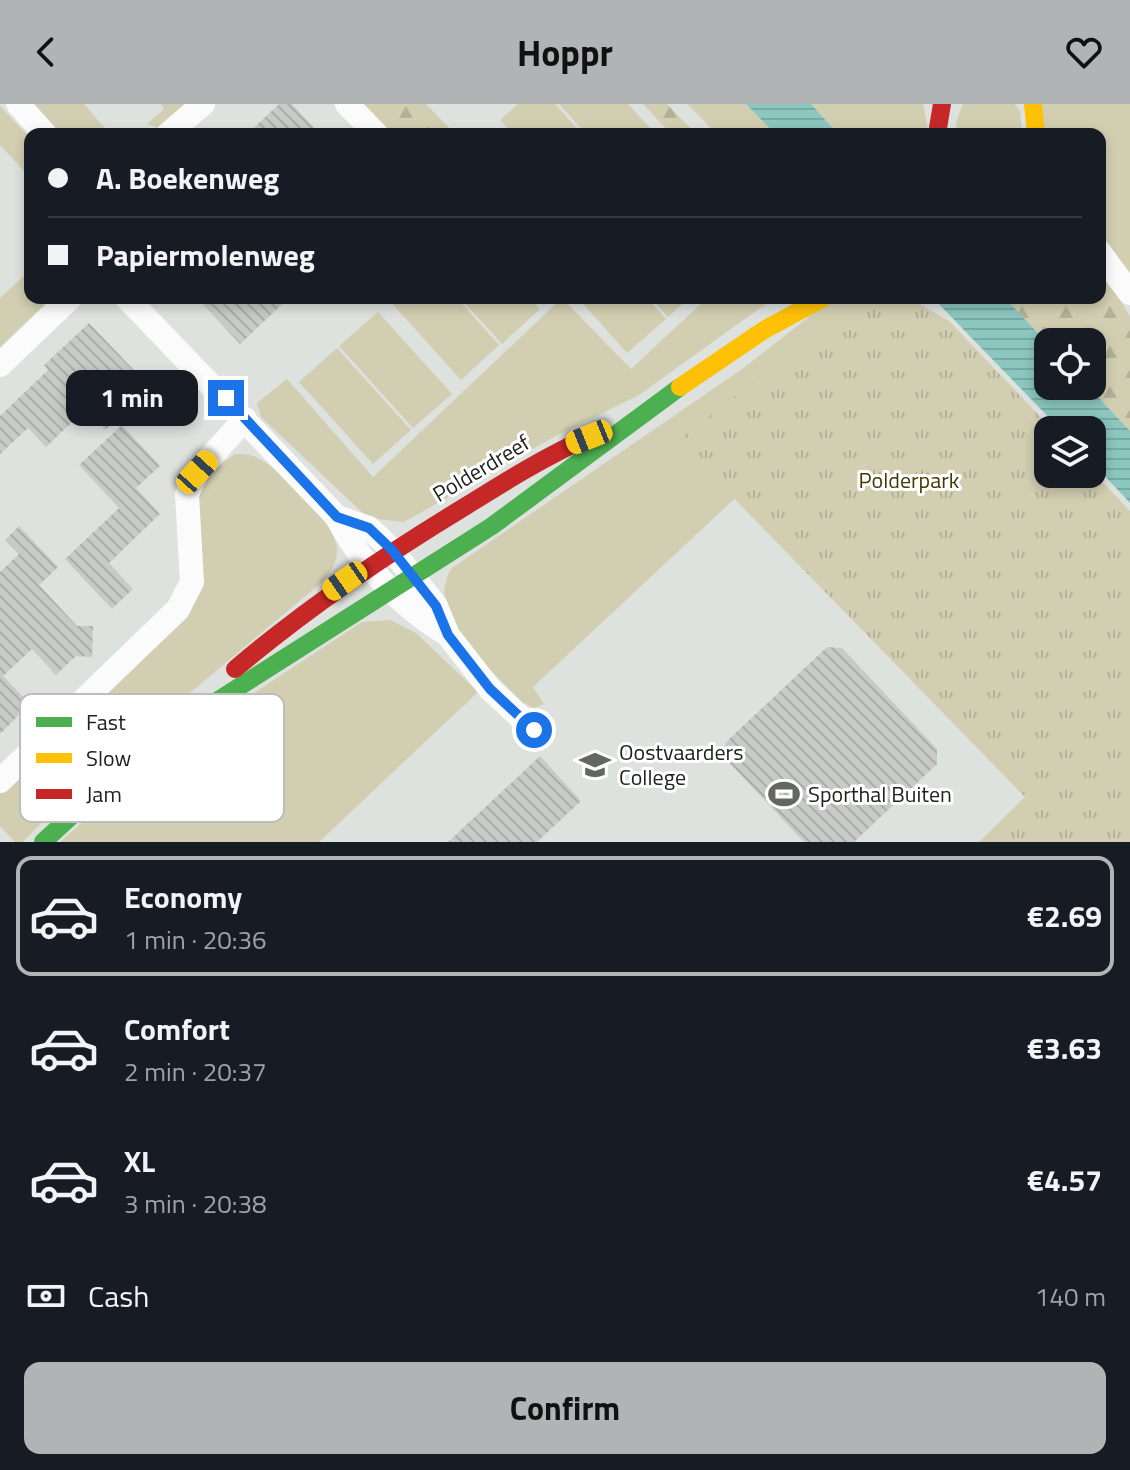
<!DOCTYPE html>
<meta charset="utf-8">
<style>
body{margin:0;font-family:"Titillium Web",sans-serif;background:#20242c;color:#f1f3f6;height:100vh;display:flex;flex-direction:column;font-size:30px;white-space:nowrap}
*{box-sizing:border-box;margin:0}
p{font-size:26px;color:#9ea1a6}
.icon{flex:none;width:44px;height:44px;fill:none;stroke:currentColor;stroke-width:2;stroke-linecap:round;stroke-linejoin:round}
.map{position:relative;height:738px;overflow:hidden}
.drawer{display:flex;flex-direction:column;background:#171b24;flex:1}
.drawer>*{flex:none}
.top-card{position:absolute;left:24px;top:24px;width:1082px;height:176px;border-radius:16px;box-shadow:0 4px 12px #0003;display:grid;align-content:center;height:176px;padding:0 24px;background:#171b24}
.tools{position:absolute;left:1034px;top:224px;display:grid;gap:16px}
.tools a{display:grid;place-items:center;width:72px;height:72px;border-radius:16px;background:#171b24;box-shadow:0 4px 12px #0003;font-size:40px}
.end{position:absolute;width:36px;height:36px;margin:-18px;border:10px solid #1a73e8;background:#fff;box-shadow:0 0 0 4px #fff}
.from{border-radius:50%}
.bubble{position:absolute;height:56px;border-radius:16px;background:#171b24;box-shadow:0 4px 12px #0003;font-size:26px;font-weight:700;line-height:56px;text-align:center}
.car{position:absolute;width:24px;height:48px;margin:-24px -12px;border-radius:10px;box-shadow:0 0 6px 2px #0007;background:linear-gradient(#f5c518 24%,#345 0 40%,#f5c518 0 76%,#345 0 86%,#f5c518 0)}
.top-card b{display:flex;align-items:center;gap:28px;height:76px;font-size:30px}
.top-card b+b{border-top:2px solid #363941}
.top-card i{width:20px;height:20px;background:#f1f3f6}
ul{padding:14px 0 0;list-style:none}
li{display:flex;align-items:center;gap:24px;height:120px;margin:0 16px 12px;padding:0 8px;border:4px solid transparent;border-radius:16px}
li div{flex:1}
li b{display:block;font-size:30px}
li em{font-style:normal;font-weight:700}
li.current{border-color:#b1b4b4}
li>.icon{width:72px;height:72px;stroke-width:1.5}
.pay{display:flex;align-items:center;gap:20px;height:88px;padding:0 24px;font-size:30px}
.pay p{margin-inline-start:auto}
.action{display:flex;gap:16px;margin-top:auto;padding:16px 24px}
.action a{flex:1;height:92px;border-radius:16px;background:#b1b4b4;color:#111;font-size:32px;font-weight:700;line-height:92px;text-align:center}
header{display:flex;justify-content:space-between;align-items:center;height:104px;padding:0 24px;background:#b1b4b4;color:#111;font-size:36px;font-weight:700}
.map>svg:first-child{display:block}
.grass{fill:#d1ceb1}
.forest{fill:url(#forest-firs)}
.park{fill:url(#park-tufts)}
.water{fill:url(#water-rules)}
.building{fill:url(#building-back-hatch)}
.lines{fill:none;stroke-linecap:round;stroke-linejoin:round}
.street{stroke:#fafbfa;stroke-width:24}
.fast{stroke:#4caf50;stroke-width:18}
.slow{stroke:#ffc107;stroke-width:18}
.jam{stroke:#c62828;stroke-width:18}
.route{stroke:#1a73e8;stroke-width:10}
.labels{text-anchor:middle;stroke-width:6;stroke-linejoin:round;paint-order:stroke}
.street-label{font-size:22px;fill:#212321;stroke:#fff}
.park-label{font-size:22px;fill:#423905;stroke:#fff}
.poi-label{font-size:22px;fill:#212321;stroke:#fff;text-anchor:start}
.key{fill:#fff;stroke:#bcbdbc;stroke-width:2}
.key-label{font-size:22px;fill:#212321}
</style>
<header><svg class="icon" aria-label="back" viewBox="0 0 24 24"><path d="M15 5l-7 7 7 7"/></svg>Hoppr<svg class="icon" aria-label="heart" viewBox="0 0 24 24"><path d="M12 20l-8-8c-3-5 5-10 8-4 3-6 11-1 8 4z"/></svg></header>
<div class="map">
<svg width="1130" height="738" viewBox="0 0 1130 738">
<defs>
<pattern id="forest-firs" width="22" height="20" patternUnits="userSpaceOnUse" patternTransform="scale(2)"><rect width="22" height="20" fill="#d1ceb1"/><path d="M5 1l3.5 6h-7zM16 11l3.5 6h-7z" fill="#b3b198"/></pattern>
<pattern id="park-tufts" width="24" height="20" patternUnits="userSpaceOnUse" patternTransform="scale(2)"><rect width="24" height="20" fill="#d1ceb1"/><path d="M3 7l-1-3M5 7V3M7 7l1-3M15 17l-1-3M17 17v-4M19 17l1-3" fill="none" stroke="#b3b198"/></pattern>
<pattern id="water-rules" width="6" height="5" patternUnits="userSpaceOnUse" patternTransform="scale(2)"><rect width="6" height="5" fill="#8bc6bf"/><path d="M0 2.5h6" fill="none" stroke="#78aaa4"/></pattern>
<pattern id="building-back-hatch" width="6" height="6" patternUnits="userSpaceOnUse" patternTransform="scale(2)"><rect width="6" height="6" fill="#c8cac7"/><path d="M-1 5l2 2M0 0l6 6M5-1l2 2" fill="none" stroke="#acadab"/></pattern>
</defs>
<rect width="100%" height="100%" fill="#dee2de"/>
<path class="grass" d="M32,0H84L110,30H59Z
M161,0H190L163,25L147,20L164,5Z
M518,0H555L582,30H513L500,16Z
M559,0H628L653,27L586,30Z
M687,0H746L775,30H717Z
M811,0H923L929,30H838Z
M963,0H1015L1020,7L1022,30H957L956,18Z
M1042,0H1130V172L1100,126V30H1042Z
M0,2L30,34V73L0,41Z
M30,157V194H51L0,243V194L29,167Z
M387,194H457L499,241L461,276Z
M460,194H529L540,205L502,240Z
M562,194L631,265L707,194H774L639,291L554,333L404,418L368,414L261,313L257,299L287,275L373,373Z
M578,194H647L666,215L627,249Z
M651,194H689L668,213Z
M833,194H902L799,341L730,399L533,583L544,600L534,604L522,598C492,565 421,512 452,464L742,265Z
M378,208L452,290L413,324L339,242Z
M337,244L411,326L373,360L299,278Z
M235,350C241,350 248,350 253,352C276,360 339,421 337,447C337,460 329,469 321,479L69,690L23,738H15L0,722V689L187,514C224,456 159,400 235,350Z
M390,516L416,529L478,588L319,738H60L155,654L362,518Z"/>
<path class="forest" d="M364,0H426L455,30H393Z
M643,0H667L696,30H671Z
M1100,164L1130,212V327L1088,282H1092V238L1048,240L1005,194H1100Z"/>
<path class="park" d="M860,194H909L949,217L1053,326H1048V370H1092V367L1130,407V738H979L1025,693L678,337Z"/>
<path class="water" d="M746,0H811L838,30H775Z
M933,194H1005L1048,240V282H1088L1130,327V399L1092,358V326H1061Z"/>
<path class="building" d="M279,0H292L320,30H247Z
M197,194H289L240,240Z
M89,219L150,283L105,326L86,305L46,343L28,324L0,350V312L48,266L44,261Z
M122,321L160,362L136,384L160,410L109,459L133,485L112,505L65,455L119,404L79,361Z
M19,422L58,463L39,481L77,522H93L92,553L76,552L56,571L32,545L3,572L30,600L0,630V468L19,450L5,436Z
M827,543L842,544L937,645V660L854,738H804L725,654L726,638Z
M540,652L581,697L537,738H448Z"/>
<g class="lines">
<path class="street" d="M18,0L45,30
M347,0L376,30
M168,30L203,0
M1100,149L1130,189
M127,194L337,413C360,460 403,504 448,531
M0,261L70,194
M337,413L369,424L392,446L436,502L448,531L490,585L534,626
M0,677L178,505L192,478L187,390L197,368L245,315"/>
<path class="fast" d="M157,635L492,422L680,283
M43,738L172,620"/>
<path class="slow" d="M1033,0L1036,30
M680,283L764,226L823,194"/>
<path class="jam" d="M937,30L942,0
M235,565C307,504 385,451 466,402C506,377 546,352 589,333"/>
</g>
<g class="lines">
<path class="route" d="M226,294L337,413L369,424L392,446L436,502L448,531L490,585L534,626"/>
</g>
<defs>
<symbol id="school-bare" viewBox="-9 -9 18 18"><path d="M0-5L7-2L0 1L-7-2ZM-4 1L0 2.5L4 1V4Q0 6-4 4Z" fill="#636663" stroke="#fff" stroke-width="2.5" paint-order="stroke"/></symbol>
<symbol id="stadium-bare" viewBox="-9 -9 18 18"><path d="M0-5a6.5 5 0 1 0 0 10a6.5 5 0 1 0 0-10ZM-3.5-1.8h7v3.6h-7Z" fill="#636663" stroke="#fff" stroke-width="2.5" paint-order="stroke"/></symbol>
</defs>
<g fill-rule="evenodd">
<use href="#school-bare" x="573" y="639" width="44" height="44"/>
<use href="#stadium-bare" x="762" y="668" width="44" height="44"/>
</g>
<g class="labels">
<g class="street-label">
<text transform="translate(481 364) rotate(-31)" y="8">Polderdreef</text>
</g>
<g class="park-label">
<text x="909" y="384">Polderpark</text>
</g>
<g class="poi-label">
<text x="619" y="656">Oostvaarders<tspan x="619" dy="25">College</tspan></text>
<text x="808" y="698">Sporthal Buiten</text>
</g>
</g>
<rect x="20" y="590" width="264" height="128" rx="12" class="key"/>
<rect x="36" y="613" width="36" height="10" fill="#4caf50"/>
<rect x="36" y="649" width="36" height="10" fill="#ffc107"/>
<rect x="36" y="685" width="36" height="10" fill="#c62828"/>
<g class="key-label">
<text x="86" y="626">Fast</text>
<text x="86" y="662">Slow</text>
<text x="86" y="698">Jam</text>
</g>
</svg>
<div class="tools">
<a><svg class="icon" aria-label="locate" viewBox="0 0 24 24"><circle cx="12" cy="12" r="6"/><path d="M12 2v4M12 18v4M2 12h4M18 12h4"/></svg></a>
<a><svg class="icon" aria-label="layers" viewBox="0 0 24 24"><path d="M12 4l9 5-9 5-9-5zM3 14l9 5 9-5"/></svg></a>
</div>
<i class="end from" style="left:534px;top:626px"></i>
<i class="end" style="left:226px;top:294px"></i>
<div class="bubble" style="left:66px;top:266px;width:132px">1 min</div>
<i class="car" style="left:589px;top:333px;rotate:248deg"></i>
<i class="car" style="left:197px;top:368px;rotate:42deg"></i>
<i class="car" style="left:345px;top:477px;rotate:235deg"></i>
<div class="top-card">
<b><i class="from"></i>A. Boekenweg</b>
<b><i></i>Papiermolenweg</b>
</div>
</div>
<section class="drawer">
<ul>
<li class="current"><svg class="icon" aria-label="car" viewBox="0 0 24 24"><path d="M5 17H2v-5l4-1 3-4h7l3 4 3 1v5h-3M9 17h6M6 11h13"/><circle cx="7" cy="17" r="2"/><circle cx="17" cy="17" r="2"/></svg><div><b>Economy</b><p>1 min · 20:36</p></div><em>€2.69</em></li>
<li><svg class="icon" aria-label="car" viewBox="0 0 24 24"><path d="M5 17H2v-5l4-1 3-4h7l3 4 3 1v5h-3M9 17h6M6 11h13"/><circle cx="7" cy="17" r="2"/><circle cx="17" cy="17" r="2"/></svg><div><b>Comfort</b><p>2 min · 20:37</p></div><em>€3.63</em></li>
<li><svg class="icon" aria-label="car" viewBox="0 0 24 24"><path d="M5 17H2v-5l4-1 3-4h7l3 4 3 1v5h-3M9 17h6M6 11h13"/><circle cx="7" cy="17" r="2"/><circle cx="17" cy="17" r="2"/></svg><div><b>XL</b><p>3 min · 20:38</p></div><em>€4.57</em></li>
</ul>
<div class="pay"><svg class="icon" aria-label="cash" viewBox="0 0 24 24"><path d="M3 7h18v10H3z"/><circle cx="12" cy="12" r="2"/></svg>Cash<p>140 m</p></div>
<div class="action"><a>Confirm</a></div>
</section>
